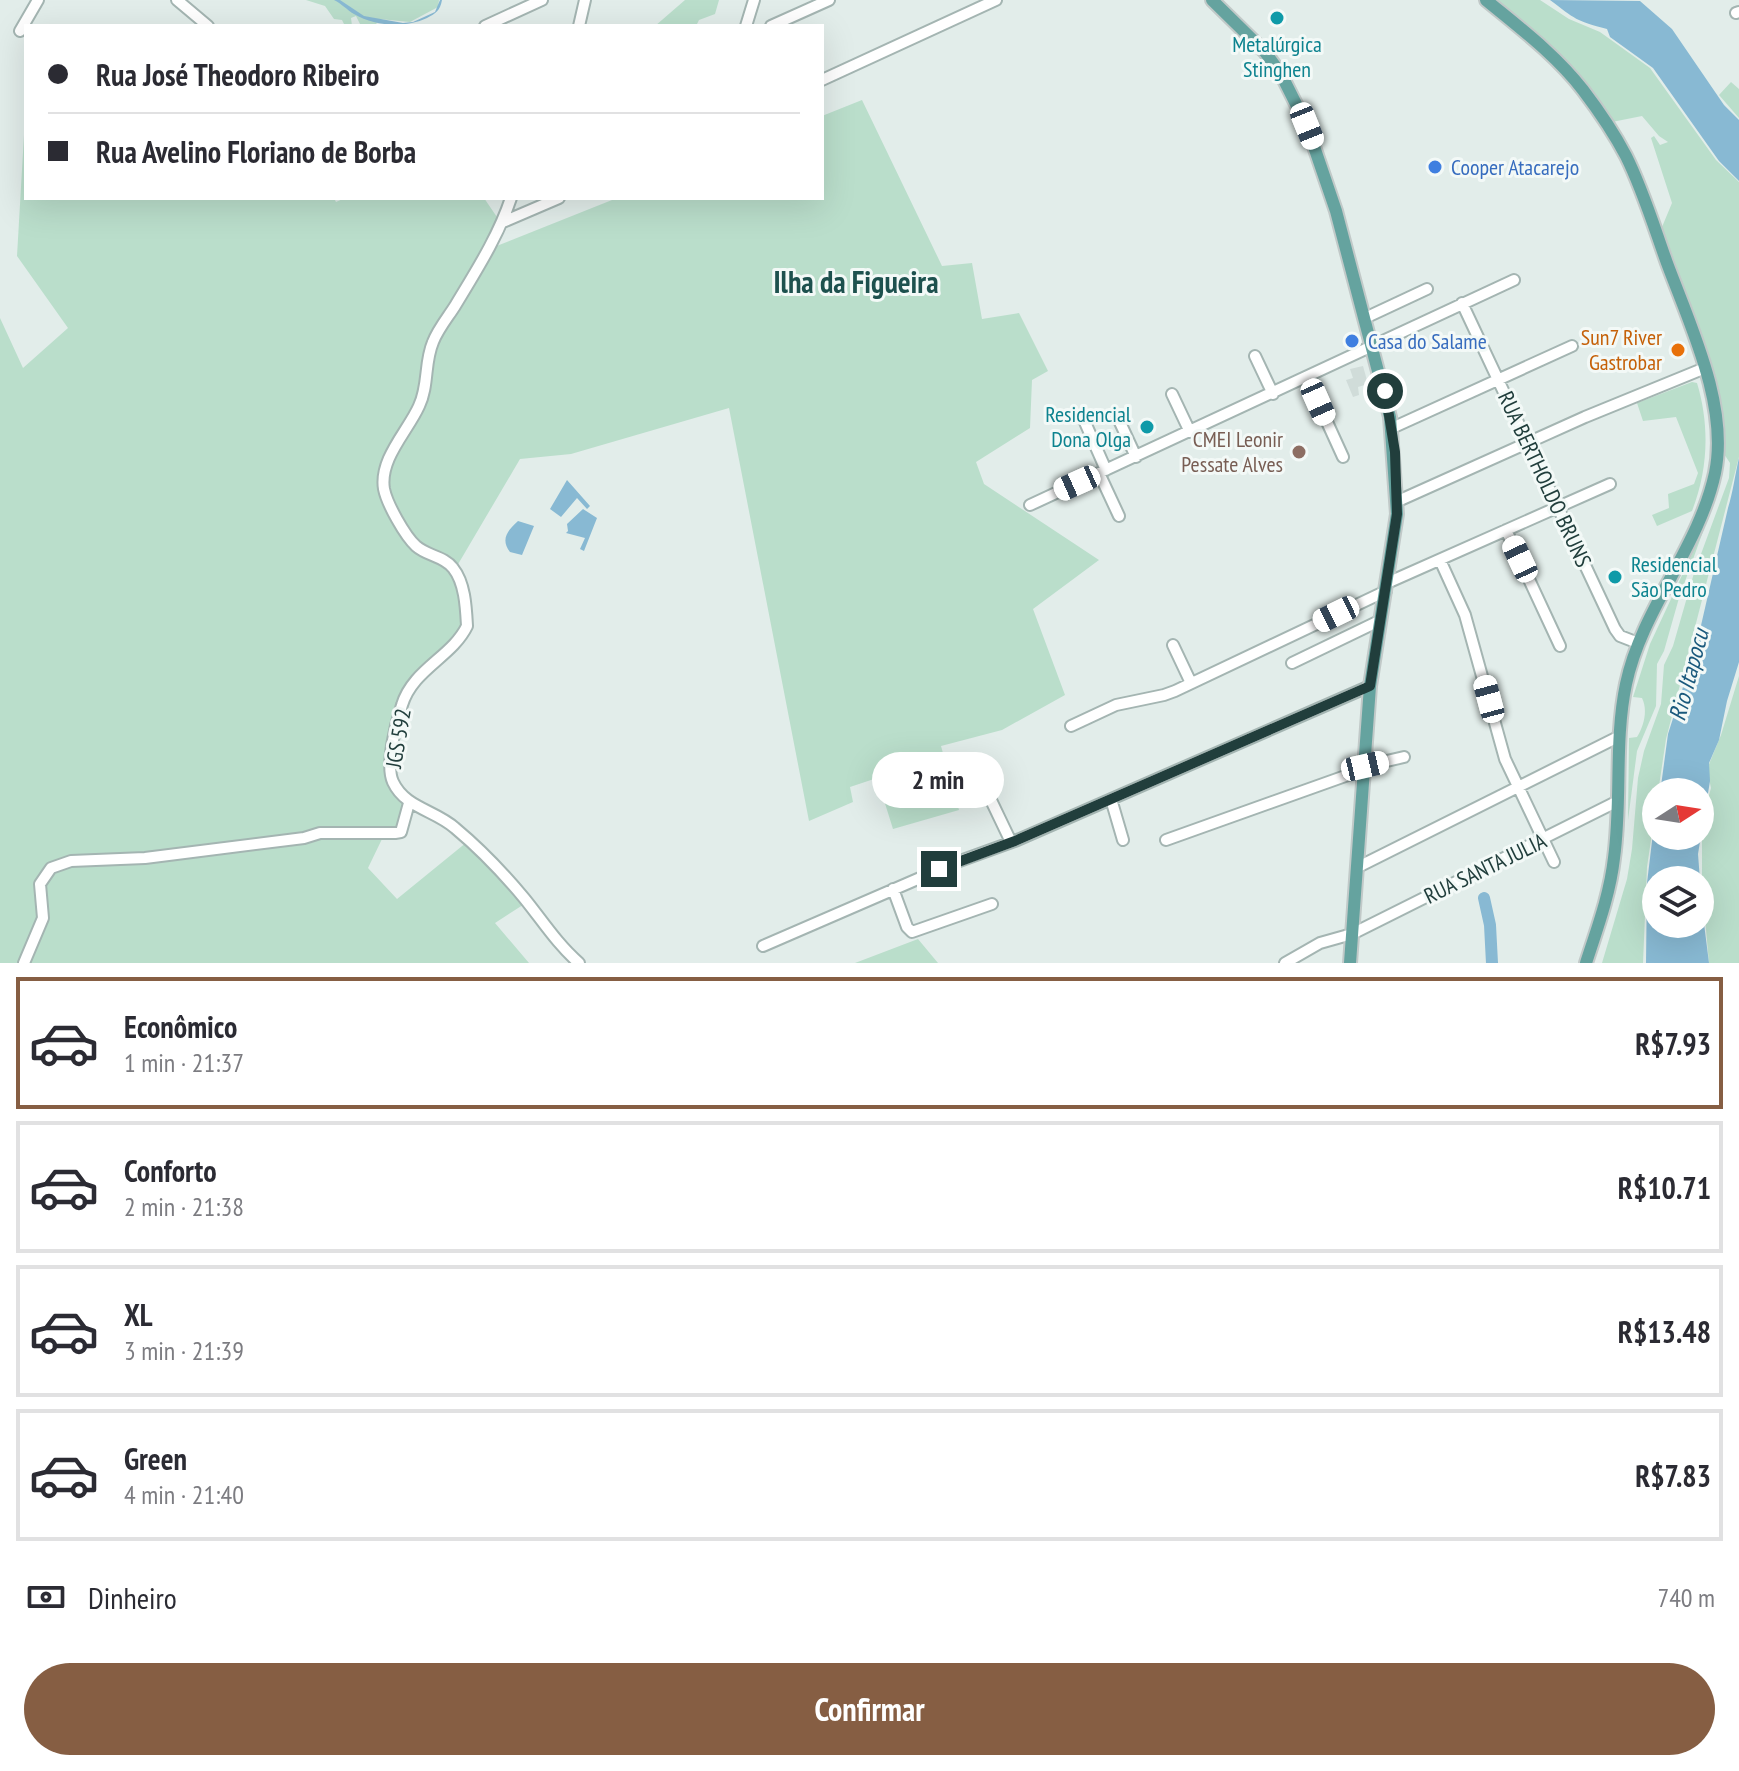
<!DOCTYPE html>
<html lang="pt">
<meta charset="utf-8">
<style>
body{margin:0;font-family:"PT Sans Narrow",sans-serif;background:#f7f7f7;color:#2b2b33;height:100vh;display:flex;flex-direction:column;font-size:30px;white-space:nowrap}
*{box-sizing:border-box;margin:0}
p{font-size:26px;color:#7c7c81}
.icon{flex:none;width:44px;height:44px;fill:none;stroke:currentColor;stroke-width:2;stroke-linecap:round;stroke-linejoin:round}
.map{position:relative;height:963px;overflow:hidden}
.side{display:flex;flex-direction:column;background:#fff;flex:1}
.side>*{flex:none}
.hud{position:absolute;left:24px;top:24px;width:800px;height:176px;border-radius:0px;box-shadow:0 8px 32px #0002;display:grid;align-content:center;height:176px;padding:0 24px;background:#fff}
.needle{width:52px;rotate:78deg}
.tools{position:absolute;left:1642px;top:778px;display:grid;gap:16px}
.tools a{display:grid;place-items:center;width:72px;height:72px;border-radius:50%;background:#fff;box-shadow:0 8px 32px #0002;font-size:40px}
.end{position:absolute;width:36px;height:36px;margin:-18px;border:10px solid #213e3c;background:#fff;box-shadow:0 0 0 4px #fff}
.from{border-radius:50%}
.bubble{position:absolute;height:56px;border-radius:28px;background:#fff;box-shadow:0 8px 32px #0002;font-size:26px;font-weight:700;line-height:56px;text-align:center}
.car{position:absolute;width:24px;height:48px;margin:-24px -12px;border-radius:10px;box-shadow:0 0 6px 2px #0007;background:linear-gradient(#fff 24%,#345 0 40%,#fff 0 76%,#345 0 86%,#fff 0)}
.hud b{display:flex;align-items:center;gap:28px;height:76px;font-size:30px}
.hud b+b{border-top:2px solid #e1e1e2}
.hud i{width:20px;height:20px;background:#2b2b33}
ul{padding:14px 0 0;list-style:none}
li{display:flex;align-items:center;gap:24px;height:132px;margin:0 16px 12px;padding:0 8px;border:4px solid #e1e1e2;border-radius:0px}
li div{flex:1}
li b{display:block;font-size:30px}
li em{font-style:normal;font-weight:700}
li.active{border-color:#865e43}
li>.icon{width:72px;height:72px;stroke-width:1.5}
.pay{display:flex;align-items:center;gap:20px;height:88px;padding:0 24px;font-size:30px}
.pay p{margin-inline-start:auto}
.cta{display:flex;gap:16px;margin-top:auto;padding:16px 24px}
.cta a{flex:1;height:92px;border-radius:48px;background:#865e43;color:#fff;font-size:32px;font-weight:700;line-height:92px;text-align:center}
.map>svg:first-child{display:block}
.built{fill:#d0dcd9}
.green{fill:#badecb}
.water{fill:#88b9d3}
.lines{fill:none;stroke-linecap:round;stroke-linejoin:round}
.river{stroke:#88b9d3;stroke-width:12}
.minor-casing{stroke:#a4b5b2;stroke-width:14}
.major-casing{stroke:#c1c9c8;stroke-width:16}
.minor{stroke:#fff;stroke-width:10}
.major{stroke:#65a39f;stroke-width:12}
.route{stroke:#213e3c;stroke-width:10}
.culture-dot{fill:#0f9aa8;stroke:#f3f9f7;stroke-width:3}
.shop-dot{fill:#3f7fe0;stroke:#f3f9f7;stroke-width:3}
.food-dot{fill:#e8710a;stroke:#f3f9f7;stroke-width:3}
.education-dot{fill:#8d6e63;stroke:#f3f9f7;stroke-width:3}
.labels{text-anchor:middle;stroke-width:6;stroke-linejoin:round;paint-order:stroke}
.culture-label{font-size:22px;fill:#0d838f;stroke:#f3f9f7}
.shop-label{font-size:22px;fill:#366cbe;stroke:#f3f9f7;text-anchor:start}
.food-label{font-size:22px;fill:#c56008;stroke:#f3f9f7;text-anchor:end}
.education-label{font-size:22px;fill:#785e54;stroke:#f3f9f7;text-anchor:end}
.street-label{font-size:22px;fill:#213e3c;stroke:#f3f9f7}
.water-label{font-size:24px;font-style:italic;fill:#1a597c;stroke:#f3f9f7}
.district-label{font-size:30px;font-weight:bold;fill:#1d514e;stroke:#f3f9f7}
</style>
<div class="map">
<svg width="1739" height="963" viewBox="0 0 1739 963">
<rect width="100%" height="100%" fill="#e2edea"/>
<path class="built" d="M1363,366L1368,384L1358,387L1359,395L1353,397L1346,380L1353,378L1350,369Z"/>
<path class="green" d="M306,0H439L438,7L410,22L379,19L375,26H361L356,16L351,18L352,26H345L342,20L334,19L325,6Z
M685,0H719L715,14L699,20L696,26H655Z
M1493,0H1540L1569,19L1600,32L1650,68L1716,160L1739,182V457L1666,739L1647,867L1643,963H1602L1627,879L1632,849L1638,778L1644,751L1661,704L1664,665L1673,646L1694,573L1729,478L1730,463L1724,454L1721,417L1711,361L1662,227L1672,203L1651,138L1654,136L1660,145L1668,142L1659,136L1642,116L1612,122Z
M1731,82L1739,89V118L1719,95Z
M862,100L942,266L972,263L982,319L1019,313L1048,371L1032,380L1030,428L976,462L984,484L1099,560L1033,609L1065,695L1002,730L941,746L959,810L893,829L877,778L850,787L853,802L809,821L729,408L571,454L520,459L457,566L466,628L417,672L386,766L410,806L401,830L382,839L368,868L397,899L467,842L526,903L495,923L529,963H0V318L23,368L68,328L17,256L24,135L26,134V198H334L336,202L345,198H484L501,223L489,249L617,198H822V116Z
M1692,382L1697,383C1710,426 1708,470 1692,511L1657,526L1652,515L1669,508L1668,494L1694,484L1698,473L1676,417L1643,421L1637,403Z
M1705,526L1679,598L1664,651L1657,664L1656,706L1637,751L1628,820L1629,738L1637,737C1644,726 1648,710 1642,698L1633,697L1650,644Z
M1739,676V963H1709L1702,885V820L1711,788L1707,769L1721,735Z
M918,939L938,963H855Z"/>
<path class="water" d="M334,0H340L364,16L403,23L413,22L435,12L440,0H442C440,11 436,13 427,18C406,28 376,27 354,14C347,10 342,4 334,0Z
M1550,0L1640,1L1672,29L1724,105L1739,120V181L1719,161L1653,68L1610,37L1607,29C1576,21 1575,19 1550,0Z
M1739,458V662L1727,701L1719,740L1709,763L1710,781L1698,854L1700,880H1656V924H1700V888L1703,889L1700,892L1709,963H1646L1647,883L1656,808V836H1700V792H1660L1661,786L1668,734L1683,687L1688,682L1728,508C1733,492 1735,475 1739,458Z
M567,480L590,506L587,509L577,498L561,517L550,509Z
M583,509L597,518L584,551L580,549L585,538L566,533L568,531L567,524Z
M518,521L534,526L522,555L510,552C500,539 508,530 518,521Z"/>
<g class="lines">
<path class="river" d="M1484,898L1490,925L1492,963"/>
<defs>
<path id="minor" d="M177,0L208,26
M1736,13L1739,12
M485,26L542,0
M579,26L585,0
M746,26L754,0
M771,26L829,0
M20,31L38,0
M822,80L996,0
M511,198C498,237 476,271 455,306C448,317 438,329 433,342C424,363 429,385 419,406C408,431 379,459 384,489C387,504 405,536 416,546C427,556 444,556 453,568C465,583 466,607 467,626C452,657 413,669 402,705C396,723 385,765 393,782C405,808 435,810 455,828C479,848 504,874 524,898C542,920 557,944 579,963
M503,222L559,198
M1462,303L1615,629L1620,636L1638,643
M1365,318L1427,289
M1255,356L1273,394
M1307,378L1343,457
M1172,394L1190,432
M1118,418L1136,457
M1084,420L1106,470
M1392,428L1572,346
M1099,473L1119,516
M1398,501L1585,417L1705,368
M1030,505L1514,280
M1506,530L1560,646
M1440,560L1465,615L1505,759L1554,862
M1387,583L1610,484
M1173,645L1191,683
M1292,663L1379,621
M1071,726L1116,705L1164,695L1175,691L1386,591
M1365,766L1404,757
M989,796L1011,842
M1111,799L1123,840
M1166,840L1365,769
M1358,867L1620,736
M893,889L907,927L912,932L992,904
M763,946L957,862L1015,841L1370,686
M24,963L43,918L40,884L51,868L71,861L145,858L304,838L320,833H395L401,832L409,803
M1285,963L1320,943L1352,934L1618,801"/>
<path id="major" d="M1212,0L1265,52L1281,74L1307,126L1336,211L1390,417L1397,514L1370,686L1350,963
M1486,0C1520,28 1556,55 1583,90C1599,111 1614,133 1626,156C1643,190 1654,227 1667,263C1690,325 1729,406 1715,473C1699,548 1642,608 1626,684C1614,741 1622,800 1614,858C1610,894 1597,929 1586,963"/>
</defs>
<use href="#minor" class="minor-casing"/>
<use href="#major" class="major-casing"/>
<use href="#minor" class="minor"/>
<use href="#major" class="major"/>
</g>
<g class="lines">
<path class="route" d="M939,869L1015,841L1370,686L1397,514L1395,452L1385,391"/>
</g>
<g class="culture-dot">
<circle cx="1277" cy="18" r="8"/>
<circle cx="1147" cy="427" r="8"/>
<circle cx="1615" cy="577" r="8"/>
</g>
<g class="shop-dot">
<circle cx="1435" cy="167" r="8"/>
<circle cx="1352" cy="341" r="8"/>
</g>
<circle class="food-dot" cx="1678" cy="350" r="8"/>
<circle class="education-dot" cx="1299" cy="452" r="8"/>
<g class="labels">
<g class="culture-label">
<text x="1277" y="52">Metalúrgica<tspan x="1277" dy="25">Stinghen</tspan></text>
<text x="1131" y="422" text-anchor="end">Residencial<tspan x="1131" dy="25">Dona Olga</tspan></text>
<text x="1631" y="572" text-anchor="start">Residencial<tspan x="1631" dy="25">São Pedro</tspan></text>
</g>
<g class="shop-label">
<text x="1451" y="175">Cooper Atacarejo</text>
<text x="1368" y="349">Casa do Salame</text>
</g>
<g class="food-label">
<text x="1662" y="345">Sun7 River<tspan x="1662" dy="25">Gastrobar</tspan></text>
</g>
<g class="education-label">
<text x="1283" y="447">CMEI Leonir<tspan x="1283" dy="25">Pessate Alves</tspan></text>
</g>
<g class="street-label">
<text transform="translate(1545 479) rotate(65)" y="8">RUA BERTHOLDO BRUNS</text>
<text transform="translate(398 738) rotate(-80)" y="8">JGS 592</text>
<text transform="translate(1485 868) rotate(-26)" y="8">RUA SANTA JULIA</text>
</g>
<g class="water-label">
<text transform="translate(1689 675) rotate(-75)" y="8">Rio Itapocu</text>
</g>
<g class="district-label">
<text x="856" y="293">Ilha da Figueira</text>
</g>
</g>
</svg>
<div class="tools">
<a><svg class="needle" viewBox="-14 -14 28 28"><path d="M0-13l5 13h-10z" fill="#e53935"/><path d="M0 13l5-13h-10z" fill="#7c7c81"/></svg></a>
<a><svg class="icon" aria-label="layers" viewBox="0 0 24 24"><path d="M12 4l9 5-9 5-9-5zM3 14l9 5 9-5"/></svg></a>
</div>
<i class="end from" style="left:1385px;top:391px"></i>
<i class="end" style="left:939px;top:869px"></i>
<div class="bubble" style="left:872px;top:752px;width:132px">2 min</div>
<i class="car" style="left:1307px;top:126px;rotate:158deg"></i>
<i class="car" style="left:1318px;top:402px;rotate:156deg"></i>
<i class="car" style="left:1077px;top:483px;rotate:246deg"></i>
<i class="car" style="left:1520px;top:559px;rotate:335deg"></i>
<i class="car" style="left:1336px;top:614px;rotate:244deg"></i>
<i class="car" style="left:1489px;top:699px;rotate:345deg"></i>
<i class="car" style="left:1365px;top:766px;rotate:77deg"></i>
<div class="hud">
<b><i class="from"></i>Rua José Theodoro Ribeiro</b>
<b><i></i>Rua Avelino Floriano de Borba</b>
</div>
</div>
<section class="side">
<ul>
<li class="active"><svg class="icon" aria-label="car" viewBox="0 0 24 24"><path d="M5 17H2v-5l4-1 3-4h7l3 4 3 1v5h-3M9 17h6M6 11h13"/><circle cx="7" cy="17" r="2"/><circle cx="17" cy="17" r="2"/></svg><div><b>Econômico</b><p>1 min · 21:37</p></div><em>R$7.93</em></li>
<li><svg class="icon" aria-label="car" viewBox="0 0 24 24"><path d="M5 17H2v-5l4-1 3-4h7l3 4 3 1v5h-3M9 17h6M6 11h13"/><circle cx="7" cy="17" r="2"/><circle cx="17" cy="17" r="2"/></svg><div><b>Conforto</b><p>2 min · 21:38</p></div><em>R$10.71</em></li>
<li><svg class="icon" aria-label="car" viewBox="0 0 24 24"><path d="M5 17H2v-5l4-1 3-4h7l3 4 3 1v5h-3M9 17h6M6 11h13"/><circle cx="7" cy="17" r="2"/><circle cx="17" cy="17" r="2"/></svg><div><b>XL</b><p>3 min · 21:39</p></div><em>R$13.48</em></li>
<li><svg class="icon" aria-label="car" viewBox="0 0 24 24"><path d="M5 17H2v-5l4-1 3-4h7l3 4 3 1v5h-3M9 17h6M6 11h13"/><circle cx="7" cy="17" r="2"/><circle cx="17" cy="17" r="2"/></svg><div><b>Green</b><p>4 min · 21:40</p></div><em>R$7.83</em></li>
</ul>
<div class="pay"><svg class="icon" aria-label="cash" viewBox="0 0 24 24"><path d="M3 7h18v10H3z"/><circle cx="12" cy="12" r="2"/></svg>Dinheiro<p>740 m</p></div>
<div class="cta"><a>Confirmar</a></div>
</section>
